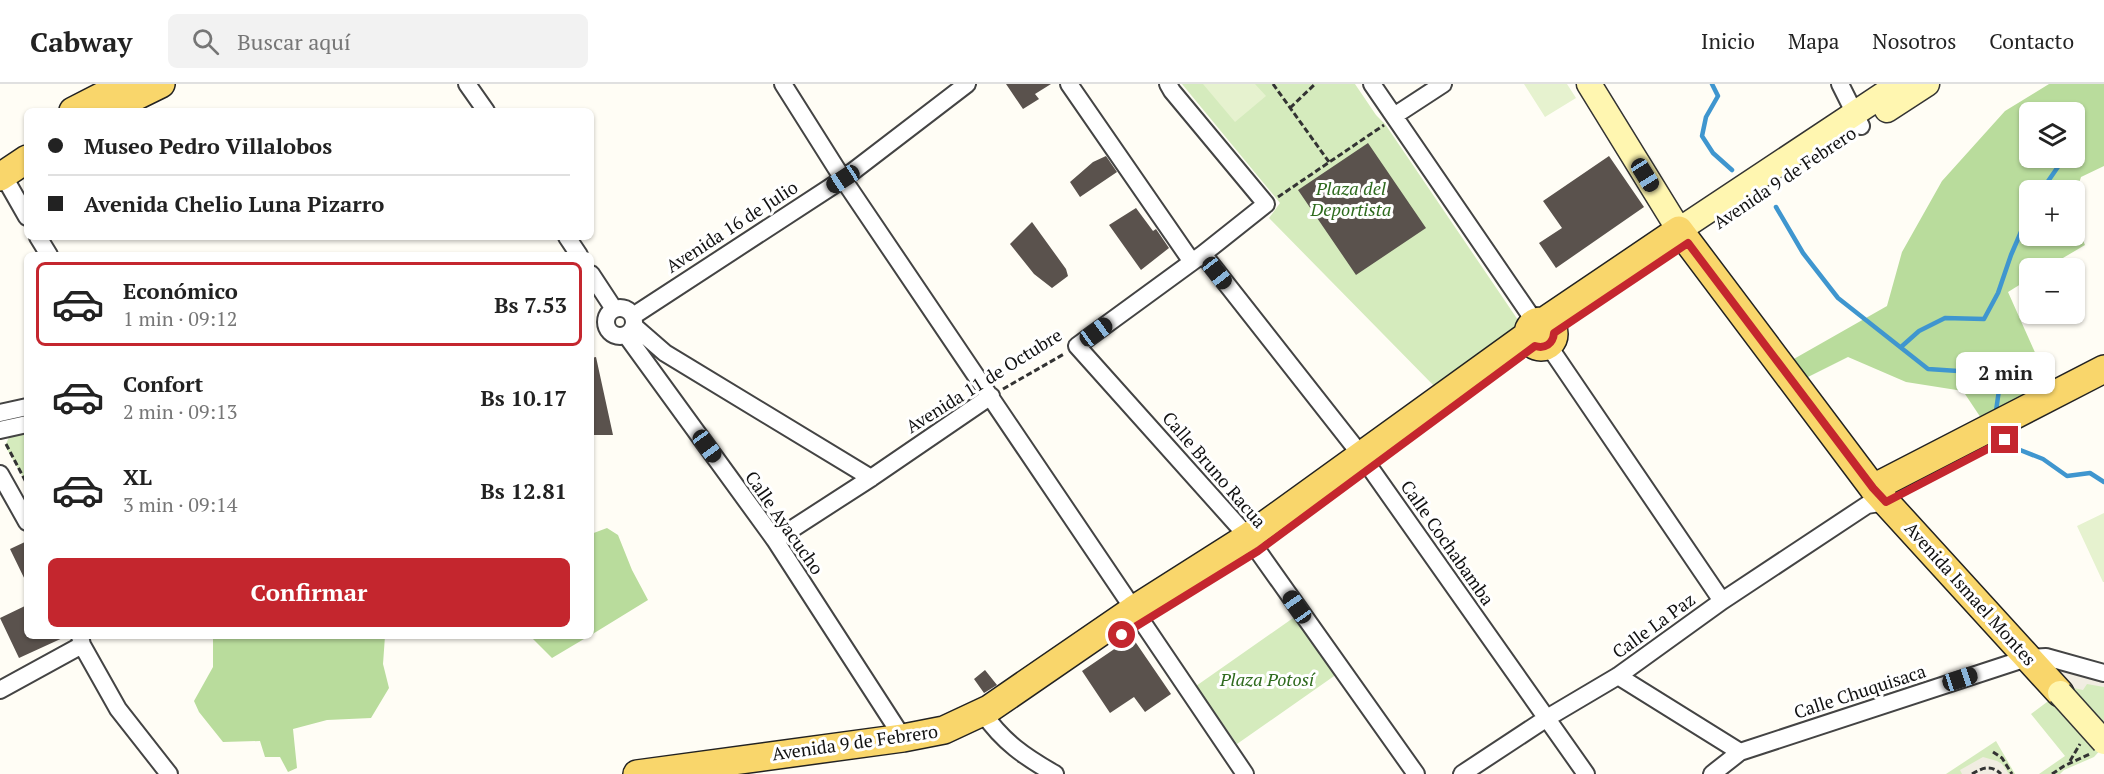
<!DOCTYPE html>
<html lang="es">
<meta charset="utf-8">
<style>
body{margin:0;font-family:"PT Serif",serif;background:#f2f2f2;color:#222;height:100vh;display:flex;flex-direction:column;font-size:22px;white-space:nowrap}
*{box-sizing:border-box;margin:0}
p{font-size:20px;color:#767676}
.icon{flex:none;width:33px;height:33px;fill:none;stroke:currentColor;stroke-width:2;stroke-linecap:round;stroke-linejoin:round}
.map{position:relative;flex:1;overflow:hidden}
.sheet{position:absolute;left:24px;top:168px;width:570px;height:387px;display:flex;flex-direction:column;background:#fff;border-radius:9px;box-shadow:0 2px 4px #0004}
.sheet>*{flex:none}
.guide{position:absolute;left:24px;top:24px;width:570px;height:132px;border-radius:9px;box-shadow:0 2px 4px #0004;display:grid;align-content:center;height:132px;padding:0 24px;background:#fff}
.controls{position:absolute;left:2019px;top:18px;display:grid;gap:12px}
.controls a{display:grid;place-items:center;width:66px;height:66px;border-radius:9px;background:#fff;box-shadow:0 2px 4px #0004;font-size:30px}
.end{position:absolute;width:27px;height:27px;margin:-14px;border:8px solid #c4262e;background:#fff;box-shadow:0 0 0 3px #fff}
.from{border-radius:50%}
.bubble{position:absolute;height:42px;border-radius:9px;background:#fff;box-shadow:0 2px 4px #0004;font-size:20px;font-weight:800;line-height:42px;text-align:center}
.car{position:absolute;width:18px;height:36px;margin:-18px -9px;border-radius:8px;box-shadow:0 0 4px 2px #0007;background:linear-gradient(#222 24%,#8ab4d8 0 40%,#222 0 76%,#8ab4d8 0 86%,#222 0)}
.guide b{display:flex;align-items:center;gap:21px;height:57px;font-size:22px}
.guide b+b{border-top:2px solid #e0e0e0}
.guide i{width:15px;height:15px;background:#222}
ul{padding:10px 0 0;list-style:none}
li{display:flex;align-items:center;gap:18px;height:84px;margin:0 12px 9px;padding:0 12px;border:3px solid transparent;border-radius:9px}
li div{flex:1}
li b{display:block;font-size:22px}
li em{font-style:normal;font-weight:800}
li.current{border-color:#c4262e}
li>.icon{width:54px;height:54px;stroke-width:1.5}
.button{display:flex;gap:12px;margin-top:auto;padding:12px 24px}
.button a{flex:1;height:69px;border-radius:9px;background:#c4262e;color:#fff;font-size:24px;font-weight:800;line-height:69px;text-align:center}
header{display:flex;align-items:center;gap:36px;box-sizing:border-box;height:84px;padding:0 30px;background:#fff;border-bottom:2px solid #e0e0e0}
header strong{font-size:28px}
nav{display:flex;gap:33px;margin-inline-start:auto;font-size:21px}
.search{width:420px;height:54px;background:#f2f2f2;display:flex;align-items:center;gap:15px;box-sizing:border-box;padding:0 21px;border-radius:9px;color:#767676;font-size:22px}
.map>svg:first-child{display:block}
.green{fill:#d5ebbd}
.forest{fill:#b9dc9c;fill-rule:evenodd}
.pitch{fill:#e6f2cf}
.plaza{fill:#f1ede2}
.lines{fill:none;stroke-linecap:round;stroke-linejoin:round}
.stream{stroke:#3f96cf;stroke-width:4.5}
.building{fill:#5a524d}
.street-casing{stroke:#444;stroke-width:20}
.secondary-casing{stroke:#333;stroke-width:27}
.primary-casing{stroke:#222;stroke-width:30}
.path{stroke:#333;stroke-width:3;stroke-dasharray:6 3;stroke-linecap:butt}
.street{stroke:#fff;stroke-width:16}
.secondary{stroke:#fff6b0;stroke-width:24}
.primary{stroke:#f9d66b;stroke-width:27}
.secondary-bridge-casing{stroke:#333;stroke-width:27;stroke-linecap:butt}
.secondary-bridge{stroke:#fff6b0;stroke-width:24}
.route{stroke:#c4262e;stroke-width:8}
.labels{text-anchor:middle;stroke-width:6;stroke-linejoin:round;paint-order:stroke}
.street-label{font-size:18px;fill:#111;stroke:#fff}
.park-label{font-size:18px;font-style:italic;fill:#2f6b1f;stroke:#fff}
</style>
<header>
<strong>Cabway</strong>
<div class="search"><svg class="icon" aria-label="search" viewBox="0 0 24 24"><circle cx="10" cy="10" r="6"/><path d="M15 15l6 6"/></svg>Buscar aquí</div>
<nav><a>Inicio</a><a>Mapa</a><a>Nosotros</a><a>Contacto</a></nav>
</header>
<div class="map">
<svg width="2104" height="690" viewBox="0 0 2104 690">
<rect width="100%" height="100%" fill="#fffdf5"/>
<path class="green" d="M1182,0H1355L1376,31L1385,40L1520,239L1512,254L1438,306L1269,134L1280,119Z
M27,347V400L5,362L10,351Z
M1296,532L1337,590L1237,660L1196,602Z
M2104,594V640L2069,603Z
M2051,615L2104,662L2094,673L2064,686L2060,690H2039L2065,672L2031,630Z
M1996,657L2015,690H1946Z"/>
<path class="forest" d="M2049,0H2104V82L2081,93L2075,112L2074,106H2030V152H2074L2075,138L2085,161L2046,184H2030L2029,195L2008,208L2050,302L1983,337L1963,307L1906,298L1848,273L1802,296L1792,276L1887,222L1902,168L1942,97L2005,27ZM2030,28H2074V74H2030Z
M607,444L618,451L632,486L648,516L591,551V450Z
M227,552H385L383,580L389,604L371,634L327,636L293,645L297,684L288,688L280,673H265L260,657L223,658L199,628L194,617L213,583V555Z
M530,552H589L552,574Z"/>
<path class="pitch" d="M1203,0H1255L1266,12L1235,38Z
M1524,0H1567L1576,14L1545,33Z
M2104,429V498H2103L2077,442Z"/>
<path class="plaza" d="M2046,579L2104,594V603L2087,600L2083,606L2069,603Z
M1983,673L1997,677L2002,680L2009,690H1962L1960,686Z"/>
<g class="lines">
<path class="stream" d="M1712,0L1718,12L1706,33L1702,52L1713,69L1732,86
M2074,60L2077,57
M2042,106L2064,74
M1776,123L1803,169L1838,214L1928,285L1973,288L1993,296L1999,306L1996,327
M1901,263L1919,247L1945,234L1984,235L1998,209L2011,171L2030,127
M2015,364L2043,375L2067,392L2090,389L2104,398"/>
</g>
<path class="building" d="M1006,0H1051L1035,10L1039,15L1023,25Z
M1368,59L1426,144L1356,191L1298,106Z
M1106,72L1117,88L1080,113L1070,98L1093,78Z
M1609,72L1644,123L1556,184L1539,159L1562,144L1543,117Z
M1136,124L1153,147L1156,145L1169,164L1141,186L1109,141Z
M1032,138L1066,185L1068,192L1052,204L1034,190L1010,160Z
M596,273L613,351H591V274Z
M27,457V500L10,465Z
M27,521V552H67L19,574L0,534Z
M1132,553L1171,610L1145,628L1134,613L1110,629L1082,587Z
M985,586L997,601L984,609L974,595Z"/>
<g class="lines">
<defs>
<path id="street" d="M467,0L486,27
M783,0L843,95L1245,690
M1069,0L1192,178
M1168,0L1172,7L1266,120L1203,170L1077,262L1248,453L1416,690
M1372,0L1535,238
M1840,0L1861,42
M1394,32L1443,0
M3,91L27,133
M38,153L49,171
M567,153L579,171
M1203,170L1361,371L1586,690
M591,190L614,225
M606 238a14 14 0 1 1 28 0a14 14 0 1 1-28 0Z
M633,232L843,95L967,0
M634,242L665,269L871,394
M626,251L775,456L903,654
M1548,261L1722,517
M0,329L27,323
M0,346L27,340
M0,390L27,438
M775,456L871,394L991,312
M80,552L82,561L118,625L169,690
M1618,592L1740,668
M0,606L82,561
M983,629C1003,658 1025,673 1055,690
M1462,690L1547,634L1618,592L1722,517L1867,421L1885,418
M1712,690L1740,668L2027,574L2046,573L2104,589"/>
<path id="secondary" d="M1589,0L1679,146L1899,0
M1887,26L1927,0"/>
<path id="primary" d="M73,27L122,2
M106,27L161,0
M0,93L27,75
M1528 250a13 13 0 1 1 26 0a13 13 0 1 1-26 0Z
M1543,238L1679,146L1873,404L2060,609
M1873,404L2104,285
M637,690L903,654L944,646L989,625L1133,526L1248,453L1528,251"/>
</defs>
<use href="#street" class="street-casing"/>
<use href="#secondary" class="secondary-casing"/>
<use href="#primary" class="primary-casing"/>
<path class="path" d="M1273,0L1329,78
M1290,24L1315,0
M1278,113L1384,41
M1003,305L1064,270
M6,360L27,400
M1993,668L2002,674L2012,690
M2070,677L2080,660
M1972,690C1982,684 1991,680 2001,690
M2052,690L2064,682L2090,670"/>
<use href="#street" class="street"/>
<use href="#secondary" class="secondary"/>
<use href="#primary" class="primary"/>
<defs>
<path id="secondary-bridge" d="M2060,609L2104,658"/>
</defs>
<use href="#secondary-bridge" class="secondary-bridge-casing"/>
<use href="#secondary-bridge" class="secondary-bridge"/>
</g>
<g class="lines">
<path class="route" d="M1122,551L1258,467L1535,262C1545,265 1553,260 1554,249L1688,159L1873,404L1886,418L2005,356"/>
</g>
<g class="labels">
<g class="street-label">
<text transform="translate(1785 94) rotate(-34)" y="6">Avenida 9 de Febrero</text>
<text transform="translate(732 143) rotate(-33)" y="6">Avenida 16 de Julio</text>
<text transform="translate(984 297) rotate(-32)" y="6">Avenida 11 de Octubre</text>
<text transform="translate(1214 386) rotate(49)" y="6">Calle Bruno Racua</text>
<text transform="translate(784 439) rotate(55)" y="6">Calle Ayacucho</text>
<text transform="translate(1447 459) rotate(55)" y="6">Calle Cochabamba</text>
<text transform="translate(1970 510) rotate(48)" y="6">Avenida Ismael Montes</text>
<text transform="translate(1654 542) rotate(-36)" y="6">Calle La Paz</text>
<text transform="translate(1860 608) rotate(-18)" y="6">Calle Chuquisaca</text>
<text transform="translate(855 659) rotate(-8)" y="6">Avenida 9 de Febrero</text>
</g>
<g class="park-label">
<text x="1351" y="111">Plaza del<tspan x="1351" dy="21">Deportista</tspan></text>
<text x="1267" y="602">Plaza Potosí</text>
</g>
</g>
</svg>
<div class="controls">
<a><svg class="icon" aria-label="layers" viewBox="0 0 24 24"><path d="M12 4l9 5-9 5-9-5zM3 14l9 5 9-5"/></svg></a>
<a>+</a>
<a>−</a>
</div>
<i class="end from" style="left:1122px;top:551px"></i>
<i class="end" style="left:2005px;top:356px"></i>
<div class="bubble" style="left:1956px;top:268px;width:99px">2 min</div>
<i class="car" style="left:1645px;top:91px;rotate:148deg"></i>
<i class="car" style="left:843px;top:95px;rotate:237deg"></i>
<i class="car" style="left:1217px;top:189px;rotate:142deg"></i>
<i class="car" style="left:1096px;top:248px;rotate:54deg"></i>
<i class="car" style="left:707px;top:362px;rotate:144deg"></i>
<i class="car" style="left:1297px;top:523px;rotate:325deg"></i>
<i class="car" style="left:1960px;top:595px;rotate:72deg"></i>
<div class="guide">
<b><i class="from"></i>Museo Pedro Villalobos</b>
<b><i></i>Avenida Chelio Luna Pizarro</b>
</div>
<section class="sheet">
<ul>
<li class="current"><svg class="icon" aria-label="car" viewBox="0 0 24 24"><path d="M5 17H2v-5l4-1 3-4h7l3 4 3 1v5h-3M9 17h6M6 11h13"/><circle cx="7" cy="17" r="2"/><circle cx="17" cy="17" r="2"/></svg><div><b>Económico</b><p>1 min · 09:12</p></div><em>Bs 7.53</em></li>
<li><svg class="icon" aria-label="car" viewBox="0 0 24 24"><path d="M5 17H2v-5l4-1 3-4h7l3 4 3 1v5h-3M9 17h6M6 11h13"/><circle cx="7" cy="17" r="2"/><circle cx="17" cy="17" r="2"/></svg><div><b>Confort</b><p>2 min · 09:13</p></div><em>Bs 10.17</em></li>
<li><svg class="icon" aria-label="car" viewBox="0 0 24 24"><path d="M5 17H2v-5l4-1 3-4h7l3 4 3 1v5h-3M9 17h6M6 11h13"/><circle cx="7" cy="17" r="2"/><circle cx="17" cy="17" r="2"/></svg><div><b>XL</b><p>3 min · 09:14</p></div><em>Bs 12.81</em></li>
</ul>
<div class="button"><a>Confirmar</a></div>
</section>
</div>
